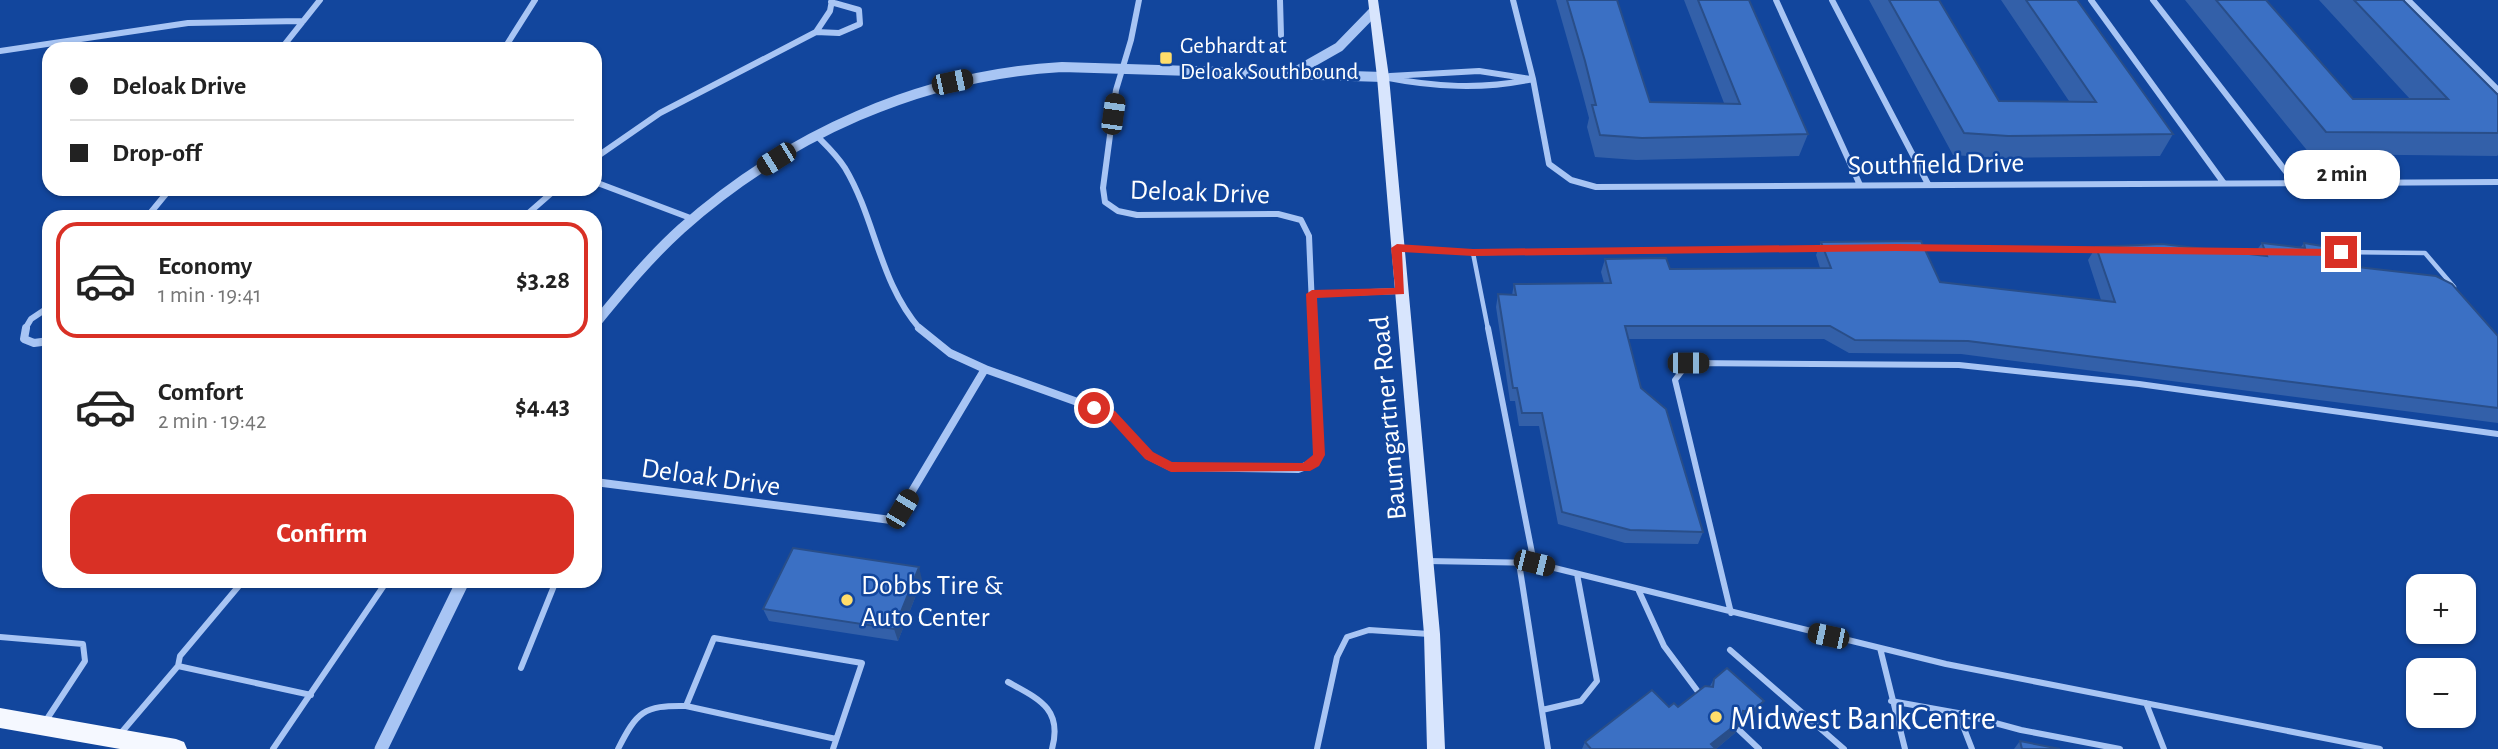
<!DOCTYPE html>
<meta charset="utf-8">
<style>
body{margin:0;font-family:"Alegreya Sans",sans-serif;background:#f6f6f6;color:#222;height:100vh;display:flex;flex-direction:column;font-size:26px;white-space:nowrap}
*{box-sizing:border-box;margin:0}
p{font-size:23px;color:#767676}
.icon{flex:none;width:38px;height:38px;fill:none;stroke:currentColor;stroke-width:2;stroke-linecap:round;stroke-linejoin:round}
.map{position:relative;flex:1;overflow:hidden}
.details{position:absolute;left:42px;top:210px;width:560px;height:378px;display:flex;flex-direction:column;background:#fff;border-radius:21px;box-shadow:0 2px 5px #0004}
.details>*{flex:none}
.hud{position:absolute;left:42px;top:42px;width:560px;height:154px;border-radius:21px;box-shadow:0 2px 5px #0004;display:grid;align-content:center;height:154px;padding:0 28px;background:#fff}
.tools{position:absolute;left:2406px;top:574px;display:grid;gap:14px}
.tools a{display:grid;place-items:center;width:70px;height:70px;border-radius:14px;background:#fff;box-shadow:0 2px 5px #0004;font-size:35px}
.end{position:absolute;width:32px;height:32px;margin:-16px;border:9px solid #d93025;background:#fff;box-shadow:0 0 0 4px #fff}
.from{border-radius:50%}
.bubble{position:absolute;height:49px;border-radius:21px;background:#fff;box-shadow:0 2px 5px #0004;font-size:23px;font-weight:700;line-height:49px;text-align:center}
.car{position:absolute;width:21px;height:42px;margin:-21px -10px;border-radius:9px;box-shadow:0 0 5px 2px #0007;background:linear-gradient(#222 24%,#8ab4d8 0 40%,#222 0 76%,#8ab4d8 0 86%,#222 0)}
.hud b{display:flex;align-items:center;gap:24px;height:66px;font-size:26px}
.hud b+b{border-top:2px solid #e0e0e0}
.hud i{width:18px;height:18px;background:#222}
ul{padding:12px 0 0;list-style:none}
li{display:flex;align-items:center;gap:21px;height:116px;margin:0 14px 10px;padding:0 14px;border:4px solid transparent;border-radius:21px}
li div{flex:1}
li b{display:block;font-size:26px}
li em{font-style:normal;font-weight:700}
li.current{border-color:#d93025}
li>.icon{width:63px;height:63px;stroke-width:1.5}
.button{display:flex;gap:14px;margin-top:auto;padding:14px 28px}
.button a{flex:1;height:80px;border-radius:21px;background:#d93025;color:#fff;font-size:28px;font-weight:700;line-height:80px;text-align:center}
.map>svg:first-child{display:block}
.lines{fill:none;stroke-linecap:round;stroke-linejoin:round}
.service-far1{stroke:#a8c5f4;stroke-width:4.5}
.service{stroke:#a8c5f4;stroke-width:6}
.minor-far1{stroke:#a8c5f4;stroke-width:6}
.minor{stroke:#a8c5f4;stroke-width:8}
.tertiary-far1{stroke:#a8c5f4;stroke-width:10}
.tertiary{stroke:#a8c5f4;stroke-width:13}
.secondary{fill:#d8e5fd;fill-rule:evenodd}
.primary{fill:#f5f8ff;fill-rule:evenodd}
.wall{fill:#3360a9}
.shaded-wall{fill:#294e89}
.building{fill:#3b70c4;stroke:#294e89;stroke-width:2}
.route{fill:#d93025}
.poi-dot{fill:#ffdd6b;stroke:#12469d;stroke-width:2.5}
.labels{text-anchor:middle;stroke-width:5;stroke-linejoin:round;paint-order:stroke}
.far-poi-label{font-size:23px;fill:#fff;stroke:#12469d;text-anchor:start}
.street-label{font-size:28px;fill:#fff;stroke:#12469d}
.poi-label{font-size:28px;fill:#fff;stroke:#12469d;text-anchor:start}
.near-poi-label{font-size:33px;fill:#fff;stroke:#12469d;text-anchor:start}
</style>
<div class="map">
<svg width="2498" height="749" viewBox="0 0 2498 749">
<rect width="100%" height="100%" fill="#12469d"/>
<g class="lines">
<path class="service-far1" d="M1398,248L1473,253L1822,249
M1920,248L2099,250
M2217,251L2260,252
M2336,252L2425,253L2454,287
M1473,253L1488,329"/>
<path class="service" d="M1488,328L1534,563
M1427,561L1534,563L1946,664L2380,749
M1519,563L1548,749
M243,581L180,656L178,666L311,695
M1638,589L1664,646L1702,697
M1731,613L1675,380L1688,363L1959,365L2139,384L2498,434
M0,637L83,644L85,661L45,722
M1880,648L1905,749
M1730,650L1844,749
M521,668L556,581
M1008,682C1039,699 1063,709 1052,749
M1891,701L1958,713L1972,749
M2146,703L2164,749
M686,706L836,739
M1542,710L1581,701L1597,681L1577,574
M1958,713L2021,730L2120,749
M1739,730L1759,749
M121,733L178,666
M273,749L387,581
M618,749C637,712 643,705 686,706L714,638L862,663L833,749
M1317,749L1337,657L1347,637L1369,630L1429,634"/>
<path class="minor-far1" d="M1139,0L1131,40L1116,90L1103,188L1105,202L1118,211L1137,215L1278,214L1301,220L1309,236L1313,329
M1280,0L1281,35
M1513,0L1533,79L1549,164L1571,180L1596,187L2498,182
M1776,0L1860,185
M1832,0L1928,184
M2091,0L2223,182
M2153,0L2294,182
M2408,0L2498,90
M816,32L839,33L860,24L859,10L831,2
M281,49L320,0
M504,49L535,0
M0,51L188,23L303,21
M1390,76L1479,71L1531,79
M1383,77C1434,87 1482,90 1533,79
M816,135C826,145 837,155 845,168C876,220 879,282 920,329
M595,158L660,113L816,32L830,11L832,0
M595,182L693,219
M147,217L170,189
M524,217L556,189
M1312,294L1400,291
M25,329L31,319L49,307"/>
<path class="minor" d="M26,328L24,339L34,343L49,341
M919,328L950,353L985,369
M595,482L891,520L902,508L985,369L1111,414L1149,456L1171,467L1298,469L1311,464L1319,455L1313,328"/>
<path class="tertiary-far1" d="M1295,72L1339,47L1374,11
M595,324C622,291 649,258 681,229C787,135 920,75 1062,67L1383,77"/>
<path class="tertiary" d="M381,749L463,581"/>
<path class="secondary" d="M1368,0H1378L1389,77L1440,634L1445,749H1427L1424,634L1377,77Z"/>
<path class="primary" d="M0,708L176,739L184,742L187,749H120L0,728Z"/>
</g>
<path class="wall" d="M1556,0H1617L1650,102L1724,103L1684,0H1749L1808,134L1799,156L1636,160L1595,157L1587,127L1589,118L1580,84Z
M1869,0H1939L1999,101H2069L2001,0H2077L2173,134L2160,156L1996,158L1953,155Z
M2185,0H2266L2353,99H2410L2319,0H2403L2498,95V155L2497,156L2310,154Z
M1821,242L1940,282L2101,300L2088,260L2096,247L2253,255L2262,243L2301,247L2304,243L2349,266L2498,336V423L1961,354L1849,353L1824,339H1628L1641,388L1703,532L1698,544L1625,543L1558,524L1539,426H1519L1515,401H1510L1496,307L1498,294L1512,295L1514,284L1604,283L1601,272L1605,259L1670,269L1820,268L1816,255Z
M922,580L898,641L769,621L763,609Z
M1727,668L1755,716L1743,726H1739L1735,733L1716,749H1582L1585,742L1669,707H1678L1710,686L1714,679Z
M2020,741L2060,749H2014Z"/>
<path class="shaded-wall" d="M919,567L922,580L898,641L894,629Z
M1764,701L1755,716L1743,726L1751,712Z
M1743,719L1735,733L1716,749L1711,744Z"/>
<path class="building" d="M1567,0H1617L1650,102L1740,104L1698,0H1749L1808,134L1642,138L1600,135L1592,105H1596L1585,61Z
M1889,0H1939L1999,101L2096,102L2026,0H2077L2173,134L2008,136L1964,133Z
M2216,0H2266L2353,99H2448L2354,0H2403L2498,95V133L2326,132Z
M1921,241L1940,282L2115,302L2096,247L2162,244L2267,256L2262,243L2305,248L2304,243L2340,249L2349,266L2436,276L2452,284L2498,336V408L1968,341L1855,340L1830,326H1625L1641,388L1666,409L1703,532L1630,530L1562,512L1542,413H1522L1517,388H1513L1498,294L1516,295L1514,284L1611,283L1605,259L1666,258L1670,269L1831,268L1821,242Z
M793,548L919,567L894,629L763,609Z
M1727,668L1764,701L1751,712L1743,711V719L1711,744L1716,749H1591L1585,742L1652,690L1669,707L1674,703L1678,707L1705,686L1713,687L1714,679Z
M2020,741L2060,749H2022Z"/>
<path class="route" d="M1397,244L1473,249L1896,244L2341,249L2347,252L2341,256L1896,251L1473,256L1402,252L1404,294L1317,298L1325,455L1319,466L1310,471L1171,472L1145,459L1107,417L1088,408L1094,404L1115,411L1153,452L1172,462L1303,463L1313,455L1306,294L1312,290L1395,288L1391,248Z"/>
<g class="poi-dot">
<rect x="1159" y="51" width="14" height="14" rx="3.5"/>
<circle cx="847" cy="600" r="7"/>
<circle cx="1716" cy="717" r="7"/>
</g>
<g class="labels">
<g class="far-poi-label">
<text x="1180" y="53">Gebhardt at<tspan x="1180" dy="26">Deloak Southbound</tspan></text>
</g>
<g class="street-label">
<text transform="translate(1936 163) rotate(-1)" y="10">Southfield Drive</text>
<text transform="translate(1200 191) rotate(2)" y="10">Deloak Drive</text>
<text transform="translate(1387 418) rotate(-95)" y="10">Baumgartner Road</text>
<text transform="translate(711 476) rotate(8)" y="10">Deloak Drive</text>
</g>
<g class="poi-label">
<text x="861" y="594">Dobbs Tire &amp;<tspan x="861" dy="32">Auto Center</tspan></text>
</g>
<g class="near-poi-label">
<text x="1730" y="729">Midwest BankCentre</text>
</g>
</g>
</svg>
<div class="tools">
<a>+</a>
<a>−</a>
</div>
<i class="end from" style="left:1094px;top:408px"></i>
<i class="end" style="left:2341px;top:252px"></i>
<div class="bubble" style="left:2284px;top:150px;width:116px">2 min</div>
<i class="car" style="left:952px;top:82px;rotate:78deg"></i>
<i class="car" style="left:1113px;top:114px;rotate:8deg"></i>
<i class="car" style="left:776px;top:159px;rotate:238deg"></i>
<i class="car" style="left:1688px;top:363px;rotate:90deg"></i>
<i class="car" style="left:902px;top:509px;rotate:31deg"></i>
<i class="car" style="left:1534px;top:563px;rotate:104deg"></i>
<i class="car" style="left:1828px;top:636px;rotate:282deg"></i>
<div class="hud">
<b><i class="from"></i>Deloak Drive</b>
<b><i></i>Drop-off</b>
</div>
<section class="details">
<ul>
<li class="current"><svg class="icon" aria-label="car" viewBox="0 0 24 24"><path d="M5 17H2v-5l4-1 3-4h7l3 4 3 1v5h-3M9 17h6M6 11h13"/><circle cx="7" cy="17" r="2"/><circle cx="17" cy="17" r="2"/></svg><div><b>Economy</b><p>1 min · 19:41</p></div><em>$3.28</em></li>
<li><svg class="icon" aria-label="car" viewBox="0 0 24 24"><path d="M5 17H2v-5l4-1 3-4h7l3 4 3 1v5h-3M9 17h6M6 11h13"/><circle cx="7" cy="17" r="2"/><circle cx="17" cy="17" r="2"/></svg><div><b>Comfort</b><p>2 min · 19:42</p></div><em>$4.43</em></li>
</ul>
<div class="button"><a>Confirm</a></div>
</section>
</div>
